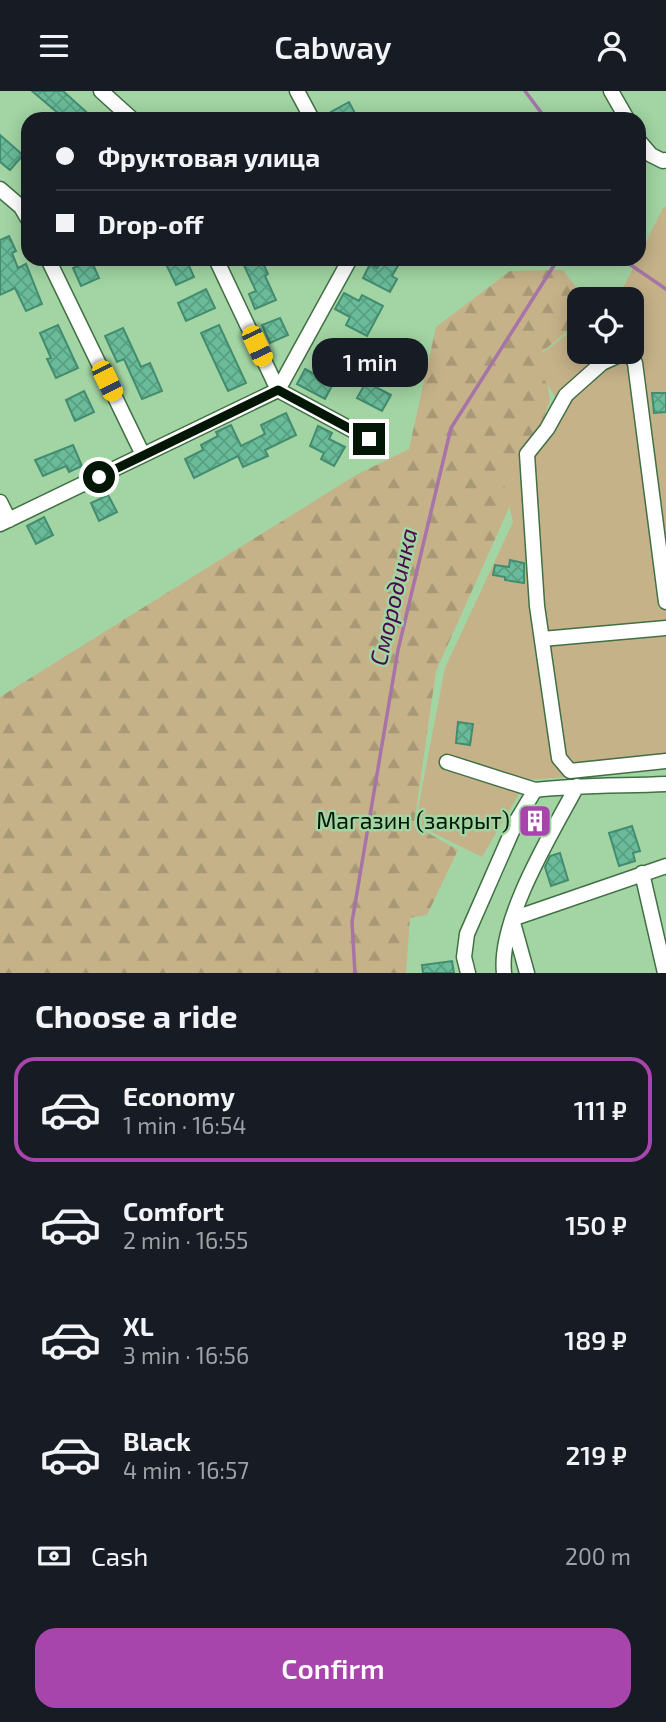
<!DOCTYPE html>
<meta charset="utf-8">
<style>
body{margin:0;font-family:"Exo 2",sans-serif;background:#20242c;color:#f1f3f6;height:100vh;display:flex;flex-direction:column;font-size:26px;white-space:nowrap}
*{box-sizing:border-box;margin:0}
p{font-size:23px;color:#9ea1a6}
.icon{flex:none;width:38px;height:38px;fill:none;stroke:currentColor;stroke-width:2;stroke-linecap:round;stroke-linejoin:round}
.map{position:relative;height:882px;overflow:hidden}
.drawer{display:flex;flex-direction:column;background:#171b24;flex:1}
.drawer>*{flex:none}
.top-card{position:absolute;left:21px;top:21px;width:625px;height:154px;border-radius:21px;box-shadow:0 4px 18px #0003;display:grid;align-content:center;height:154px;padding:0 35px;background:#171b24}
.fabs{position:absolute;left:567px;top:196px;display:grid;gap:14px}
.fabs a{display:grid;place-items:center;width:77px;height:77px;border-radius:14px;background:#171b24;box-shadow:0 4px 18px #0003;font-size:35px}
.end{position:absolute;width:32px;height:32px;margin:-16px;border:9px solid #041605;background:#fff;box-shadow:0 0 0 4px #fff}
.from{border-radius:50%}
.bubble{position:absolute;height:49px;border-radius:21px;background:#171b24;box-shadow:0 4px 18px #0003;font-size:23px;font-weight:600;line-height:49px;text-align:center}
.car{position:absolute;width:21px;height:42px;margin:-21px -10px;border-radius:9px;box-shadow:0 0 5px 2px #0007;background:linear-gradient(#f5c518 24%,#345 0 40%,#f5c518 0 76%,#345 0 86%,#f5c518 0)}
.top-card b{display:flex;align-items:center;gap:24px;height:66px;font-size:26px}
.top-card b+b{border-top:2px solid #363941}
.top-card i{width:18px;height:18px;background:#f1f3f6}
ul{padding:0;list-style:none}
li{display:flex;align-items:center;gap:21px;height:105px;margin:0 14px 10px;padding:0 21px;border:4px solid transparent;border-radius:21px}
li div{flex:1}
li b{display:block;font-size:26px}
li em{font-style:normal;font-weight:600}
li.active{border-color:#a745ac}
li>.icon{width:63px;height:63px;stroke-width:1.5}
h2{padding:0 35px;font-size:32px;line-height:84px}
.pay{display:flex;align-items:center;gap:18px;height:77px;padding:0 35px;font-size:26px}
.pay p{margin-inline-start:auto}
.primary-button{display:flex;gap:14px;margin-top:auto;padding:14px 35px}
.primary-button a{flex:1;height:80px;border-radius:21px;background:#a745ac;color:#fff;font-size:28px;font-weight:600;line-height:80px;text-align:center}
header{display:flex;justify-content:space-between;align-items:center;height:91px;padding:0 35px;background:#171b24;font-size:32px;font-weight:600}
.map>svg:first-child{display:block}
.forest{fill:url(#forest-firs)}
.garden{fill:#c5b289}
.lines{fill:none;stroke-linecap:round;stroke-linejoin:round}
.stream{stroke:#a674a7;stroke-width:3.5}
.building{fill:url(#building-cross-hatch);stroke:#438c70;stroke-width:2}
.minor-casing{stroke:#417044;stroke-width:17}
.minor{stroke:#fff;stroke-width:14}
.route{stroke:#041605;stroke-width:9}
.labels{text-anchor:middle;stroke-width:5;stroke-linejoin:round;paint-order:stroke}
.poi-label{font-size:23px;fill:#041605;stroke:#a2d5a3;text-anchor:end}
.water-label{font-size:24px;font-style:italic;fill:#4a094d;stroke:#a2d5a3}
</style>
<header><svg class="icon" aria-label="menu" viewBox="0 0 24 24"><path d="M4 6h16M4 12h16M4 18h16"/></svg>Cabway<svg class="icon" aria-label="person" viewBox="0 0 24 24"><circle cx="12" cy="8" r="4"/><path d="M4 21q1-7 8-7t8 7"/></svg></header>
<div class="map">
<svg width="666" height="882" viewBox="0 0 666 882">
<defs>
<pattern id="forest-firs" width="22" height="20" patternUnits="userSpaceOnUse" patternTransform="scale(1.75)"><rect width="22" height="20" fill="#c5b289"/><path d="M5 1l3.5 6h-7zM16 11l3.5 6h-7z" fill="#a89875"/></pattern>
<pattern id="building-cross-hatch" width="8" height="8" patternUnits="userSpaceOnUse" patternTransform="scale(1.75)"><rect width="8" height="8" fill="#69bb99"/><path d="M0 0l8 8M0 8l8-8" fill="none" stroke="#59a082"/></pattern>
</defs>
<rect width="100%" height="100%" fill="#a2d5a3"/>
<path class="forest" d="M563,179L585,208H579V231L542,261L550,309L517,399L436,580L414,734L458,759L427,824L410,827L406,882H0V606L356,384L409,358L436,236L510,180Z"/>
<path class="garden" d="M666,116V678L527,689L482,766L415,733L445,577L513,431L504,394L556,307L532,270L579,234V261H632V208H613L620,203L663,117Z"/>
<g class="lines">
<path class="stream" d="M525,0L546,28
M622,168L666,198
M355,882L352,831L398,559L451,337L558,168"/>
</g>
<path class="building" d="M32,0H63L94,28H65Z
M349,11L358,28H335L331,21Z
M0,44L23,64L10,79L0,71Z
M9,145L16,160L12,162L18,177L26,173L42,213L26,220L15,197L0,204V149Z
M176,168H186L194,186L176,194L166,173Z
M241,168H261L268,183L265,185L276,209L255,218L249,203L256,200Z
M381,168H402L392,185L397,188L390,201L363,187L370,173L377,177Z
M91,169L99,187L81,195L73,177Z
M206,198L215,217L186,230L178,212Z
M344,202L359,210L362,204L383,215L367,245L346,234L350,226L335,218Z
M280,227L288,244L270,252L262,234Z
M58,234L78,277L56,287L47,268L51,267L40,242Z
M219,234L246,292L228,300L201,242Z
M123,237L141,276L150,272L162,300L142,308L124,268L117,271L105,245Z
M305,278L333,293L325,308L297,293Z
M366,291L391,304L382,320L357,307Z
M84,300L94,321L75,330L66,309Z
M652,302H666V321L654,322Z
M286,322L296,344L265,359L268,365L243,376L238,365L194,387L185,368L203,359L201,354L218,345L216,341L231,334L241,355L265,343L261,334Z
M318,335L332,342L329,348L345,356L334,375L321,368L324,362L310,355Z
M73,354L82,375L69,381L66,375L43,385L35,369Z
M108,404L117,421L99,430L91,412Z
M44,426L53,444L36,453L27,435Z
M510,469L524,472V492L505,489V486L493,484L495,474L509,476Z
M458,631L473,633L470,654L456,652Z
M632,735L640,760L633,762L635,770L619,775L609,742Z
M560,762L568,789L551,795L545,776L550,765Z
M452,870L454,882H423L422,874Z"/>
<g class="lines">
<defs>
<path id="minor" d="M101,0L132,28
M297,0L312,28
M611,0L627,28
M639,50L651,64L663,70L666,69
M0,98L21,116L28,128
M48,168L143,364
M216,168L278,299L369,348
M626,261L602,272L566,304L547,338L527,363L537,515L559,667L570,680L666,670
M629,261L635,272L666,511
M0,411L9,429
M0,433L278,299L350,168
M542,548L666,537
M447,671L535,699
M642,782L665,882
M468,882L464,866L467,843L517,729L535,699C579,694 622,695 666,693
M504,882C498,829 552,742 577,695
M527,882L512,828L666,775"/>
</defs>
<use href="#minor" class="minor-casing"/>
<use href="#minor" class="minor"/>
</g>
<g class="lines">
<path class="route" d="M99,386L278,299L369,348"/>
</g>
<defs>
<symbol id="building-square" viewBox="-11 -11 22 22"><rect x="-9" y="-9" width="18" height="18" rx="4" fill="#a745ac" stroke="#a2d5a3"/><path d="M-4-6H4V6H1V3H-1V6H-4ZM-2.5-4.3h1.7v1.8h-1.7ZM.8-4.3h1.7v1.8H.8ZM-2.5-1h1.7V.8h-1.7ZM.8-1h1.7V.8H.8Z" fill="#fff"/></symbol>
</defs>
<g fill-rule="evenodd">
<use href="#building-square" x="516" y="711" width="38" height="38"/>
</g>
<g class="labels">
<g class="poi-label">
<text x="510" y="738">Магазин (закрыт)</text>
</g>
<g class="water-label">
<text transform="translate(394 506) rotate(-77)" y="8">Смородинка</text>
</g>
</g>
</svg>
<div class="fabs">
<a><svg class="icon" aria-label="locate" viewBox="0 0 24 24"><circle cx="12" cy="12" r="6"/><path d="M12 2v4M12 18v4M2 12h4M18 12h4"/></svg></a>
</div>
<i class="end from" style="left:99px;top:386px"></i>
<i class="end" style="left:369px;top:348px"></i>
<div class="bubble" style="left:312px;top:247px;width:116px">1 min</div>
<i class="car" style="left:257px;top:255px;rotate:155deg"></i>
<i class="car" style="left:107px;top:290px;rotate:154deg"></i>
<div class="top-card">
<b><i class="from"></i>Фруктовая улица</b>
<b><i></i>Drop-off</b>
</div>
</div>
<section class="drawer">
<h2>Choose a ride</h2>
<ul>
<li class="active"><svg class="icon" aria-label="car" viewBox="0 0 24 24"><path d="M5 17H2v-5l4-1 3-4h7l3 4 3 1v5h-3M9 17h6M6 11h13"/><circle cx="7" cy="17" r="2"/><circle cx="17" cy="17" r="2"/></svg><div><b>Economy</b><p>1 min · 16:54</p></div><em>111 ₽</em></li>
<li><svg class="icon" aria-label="car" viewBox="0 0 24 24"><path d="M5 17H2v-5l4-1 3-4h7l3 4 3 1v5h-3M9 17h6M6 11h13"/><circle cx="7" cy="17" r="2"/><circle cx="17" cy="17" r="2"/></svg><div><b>Comfort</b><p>2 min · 16:55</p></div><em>150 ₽</em></li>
<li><svg class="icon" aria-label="car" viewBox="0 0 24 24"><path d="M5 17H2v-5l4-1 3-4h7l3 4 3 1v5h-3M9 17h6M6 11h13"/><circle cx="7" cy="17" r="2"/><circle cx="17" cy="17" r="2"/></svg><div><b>XL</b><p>3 min · 16:56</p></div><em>189 ₽</em></li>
<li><svg class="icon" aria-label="car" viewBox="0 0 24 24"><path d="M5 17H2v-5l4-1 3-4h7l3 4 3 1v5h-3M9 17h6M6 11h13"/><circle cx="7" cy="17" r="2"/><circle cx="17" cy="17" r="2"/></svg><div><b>Black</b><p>4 min · 16:57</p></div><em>219 ₽</em></li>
</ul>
<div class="pay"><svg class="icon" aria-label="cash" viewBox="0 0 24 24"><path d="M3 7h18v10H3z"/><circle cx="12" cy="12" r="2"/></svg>Cash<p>200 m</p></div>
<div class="primary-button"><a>Confirm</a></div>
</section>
